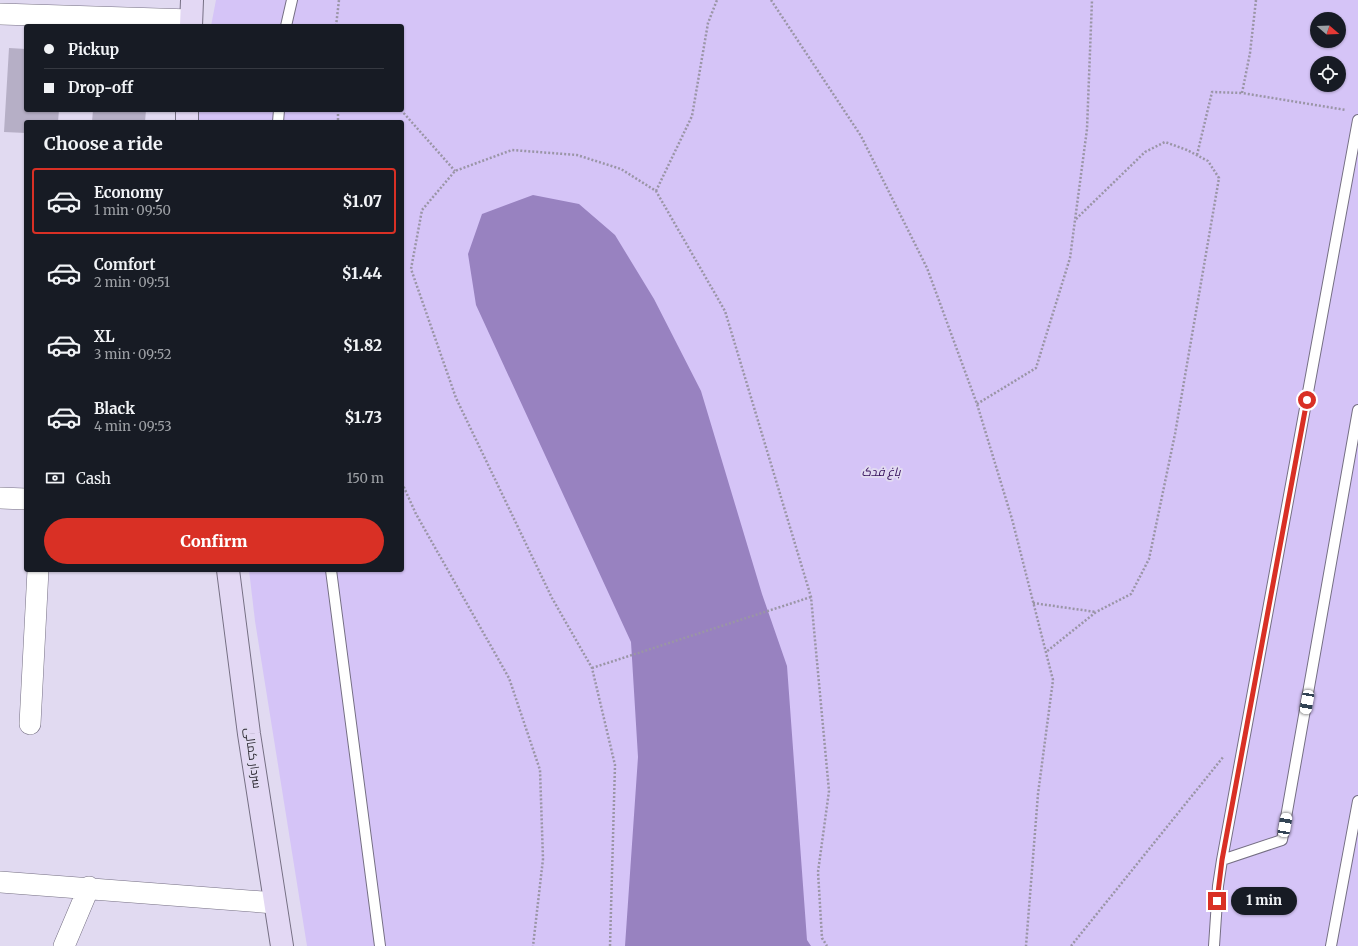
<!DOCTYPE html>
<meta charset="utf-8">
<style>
body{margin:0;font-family:Merriweather,Cairo,serif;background:#20242c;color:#f1f3f6;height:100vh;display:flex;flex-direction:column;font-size:15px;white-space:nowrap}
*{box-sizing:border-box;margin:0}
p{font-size:13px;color:#9ea1a6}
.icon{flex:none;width:22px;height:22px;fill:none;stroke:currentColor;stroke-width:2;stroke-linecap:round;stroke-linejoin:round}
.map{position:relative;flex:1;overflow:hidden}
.side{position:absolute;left:24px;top:120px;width:380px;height:452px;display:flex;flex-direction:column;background:#171b24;border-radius:4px;box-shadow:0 1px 3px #0004}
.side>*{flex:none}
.banner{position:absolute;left:24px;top:24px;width:380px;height:88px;border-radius:4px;box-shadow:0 1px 3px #0004;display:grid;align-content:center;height:88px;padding:0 20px;background:#171b24}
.needle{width:26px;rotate:109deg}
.fabs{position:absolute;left:1310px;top:12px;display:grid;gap:8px}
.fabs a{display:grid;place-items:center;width:36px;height:36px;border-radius:50%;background:#171b24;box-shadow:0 1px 3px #0004;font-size:20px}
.end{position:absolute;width:18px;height:18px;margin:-9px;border:5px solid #d93025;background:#fff;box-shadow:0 0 0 2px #fff}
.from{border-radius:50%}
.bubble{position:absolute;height:28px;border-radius:14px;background:#171b24;box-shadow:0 1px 3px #0004;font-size:13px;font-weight:800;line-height:28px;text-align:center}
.car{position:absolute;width:12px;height:24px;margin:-12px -6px;border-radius:5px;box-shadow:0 0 3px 1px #0007;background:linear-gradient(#fff 24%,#345 0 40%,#fff 0 76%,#345 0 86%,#fff 0)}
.banner b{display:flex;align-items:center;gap:14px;height:38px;font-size:15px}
.banner b+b{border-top:1px solid #363941}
.banner i{width:10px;height:10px;background:#f1f3f6}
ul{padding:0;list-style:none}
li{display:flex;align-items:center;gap:12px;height:66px;margin:0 8px 6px;padding:0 12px;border:2px solid transparent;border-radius:4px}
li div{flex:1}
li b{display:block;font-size:15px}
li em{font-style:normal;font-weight:800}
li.selected{border-color:#d93025}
li>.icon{width:36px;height:36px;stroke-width:1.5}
h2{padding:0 20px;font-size:18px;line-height:48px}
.pay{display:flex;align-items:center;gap:10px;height:44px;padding:0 20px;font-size:15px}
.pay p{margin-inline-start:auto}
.button{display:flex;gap:8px;margin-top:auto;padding:8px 20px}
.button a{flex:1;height:46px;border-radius:24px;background:#d93025;color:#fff;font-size:16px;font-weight:800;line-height:46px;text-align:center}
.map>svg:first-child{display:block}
.green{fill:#d5c4f7;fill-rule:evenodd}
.water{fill:#9882c0}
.building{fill:#b6afc6}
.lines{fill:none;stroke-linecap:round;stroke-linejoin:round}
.lane-casing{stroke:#756f83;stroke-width:12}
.street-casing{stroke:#756f83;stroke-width:22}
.secondary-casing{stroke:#756f83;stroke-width:24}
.path{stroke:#9a95a6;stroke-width:2.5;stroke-dasharray:2 2;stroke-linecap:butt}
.lane{stroke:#fff;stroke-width:10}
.street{stroke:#fff;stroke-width:21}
.secondary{stroke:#e3d8f4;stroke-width:22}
.route{stroke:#d93025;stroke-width:5}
.labels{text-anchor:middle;stroke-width:4;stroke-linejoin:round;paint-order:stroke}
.park-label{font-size:12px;font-style:italic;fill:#35105b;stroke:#e1daf1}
.street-label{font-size:12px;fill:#2b2831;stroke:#e1daf1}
</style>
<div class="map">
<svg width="1358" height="946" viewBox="0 0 1358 946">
<rect width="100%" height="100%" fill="#e1daf1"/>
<path class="green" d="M216,0H1358V946H307L255,621L249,570H402V122H199V110H402V26H211ZM1317,19H1339V41H1317ZM1317,63H1339V85H1317Z"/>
<path class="water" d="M533,195L579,204L615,235L654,299L701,391L762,594L787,666L807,940L811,946H625L638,757L631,642L476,305L468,254L482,214Z"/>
<path class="building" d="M9,48L26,49V110H59L58,122H26V133L4,132Z
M93,110H146L145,122H92Z"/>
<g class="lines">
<defs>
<path id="lane" d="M286,26L292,0
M278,122L279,110
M331,570L380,946
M1222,860L1282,840L1358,410
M1214,946L1218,886L1222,860L1358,120
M1331,946L1358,801"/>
<path id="street" d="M0,14L191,20
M0,498L26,499
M30,724L38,570
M0,882L275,903
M64,946L89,887"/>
<path id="secondary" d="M191,26L192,0
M187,122V110
M228,570L249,734L282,946"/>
</defs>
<use href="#lane" class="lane-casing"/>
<use href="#street" class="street-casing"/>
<use href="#secondary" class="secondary-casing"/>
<path class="path" d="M771,0L861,136L927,268L977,404L1012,519L1053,680L1038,794L1026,946
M1256,0L1250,53L1242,93L1346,110
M336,26L339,0
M338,110V122
M401,110L455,171
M1197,155L1212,92L1242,93
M656,191L692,116L708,23L717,0
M1076,219L1145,152L1165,142L1187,150L1208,161L1219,178L1175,434L1149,559L1131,594L1096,612
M977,404L1036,368L1070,258L1087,129L1092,0
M402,483L416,514L509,678L540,770L543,859L533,946
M1033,603L1096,612L1046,652
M592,668L811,597
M610,946L615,765L592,668L552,598L456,398L411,269L422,210L455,171L512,150L577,155L621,169L656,191L725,311L811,597L829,791L818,872L822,938L827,946
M1071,946L1224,756"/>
<use href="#lane" class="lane"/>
<use href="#street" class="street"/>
<use href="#secondary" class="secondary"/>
</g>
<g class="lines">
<path class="route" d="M1217,901L1222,860L1307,400"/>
</g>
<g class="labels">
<g class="park-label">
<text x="881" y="476">باغ فدک</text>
</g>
<g class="street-label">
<text transform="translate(253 758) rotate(82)" y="4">سردار کمالی</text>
</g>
</g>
</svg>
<div class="fabs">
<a><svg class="needle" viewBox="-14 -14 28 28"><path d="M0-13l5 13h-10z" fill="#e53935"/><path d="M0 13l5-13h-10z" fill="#9ea1a6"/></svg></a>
<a><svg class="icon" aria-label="locate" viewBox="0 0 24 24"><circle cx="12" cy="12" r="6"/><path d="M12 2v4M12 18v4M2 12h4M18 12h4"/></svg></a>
</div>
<i class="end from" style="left:1307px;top:400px"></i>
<i class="end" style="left:1217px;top:901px"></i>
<div class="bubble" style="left:1231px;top:887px;width:66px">1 min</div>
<i class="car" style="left:1307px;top:702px;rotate:190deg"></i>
<i class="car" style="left:1285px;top:825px;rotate:10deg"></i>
<div class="banner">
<b><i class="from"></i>Pickup</b>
<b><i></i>Drop-off</b>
</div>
<section class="side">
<h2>Choose a ride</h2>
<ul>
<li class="selected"><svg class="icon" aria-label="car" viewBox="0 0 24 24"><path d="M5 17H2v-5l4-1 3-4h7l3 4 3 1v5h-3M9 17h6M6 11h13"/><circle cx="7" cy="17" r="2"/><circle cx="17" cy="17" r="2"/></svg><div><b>Economy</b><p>1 min · 09:50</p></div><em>$1.07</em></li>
<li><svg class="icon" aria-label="car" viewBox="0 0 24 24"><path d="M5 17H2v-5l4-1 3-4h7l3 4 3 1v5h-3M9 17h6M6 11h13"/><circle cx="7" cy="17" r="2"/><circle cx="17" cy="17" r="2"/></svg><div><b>Comfort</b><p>2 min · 09:51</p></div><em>$1.44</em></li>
<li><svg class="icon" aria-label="car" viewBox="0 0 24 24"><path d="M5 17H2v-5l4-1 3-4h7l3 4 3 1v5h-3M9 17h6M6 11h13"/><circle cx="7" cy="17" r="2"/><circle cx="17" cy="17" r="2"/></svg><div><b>XL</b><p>3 min · 09:52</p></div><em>$1.82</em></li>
<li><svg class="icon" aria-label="car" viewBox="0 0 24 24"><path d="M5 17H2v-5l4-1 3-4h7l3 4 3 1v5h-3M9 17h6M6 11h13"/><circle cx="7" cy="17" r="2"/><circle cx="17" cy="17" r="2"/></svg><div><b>Black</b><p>4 min · 09:53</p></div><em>$1.73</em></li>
</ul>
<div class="pay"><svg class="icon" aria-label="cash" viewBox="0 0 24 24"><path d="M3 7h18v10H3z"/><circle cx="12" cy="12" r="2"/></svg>Cash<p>150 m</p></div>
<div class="button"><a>Confirm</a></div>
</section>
</div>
